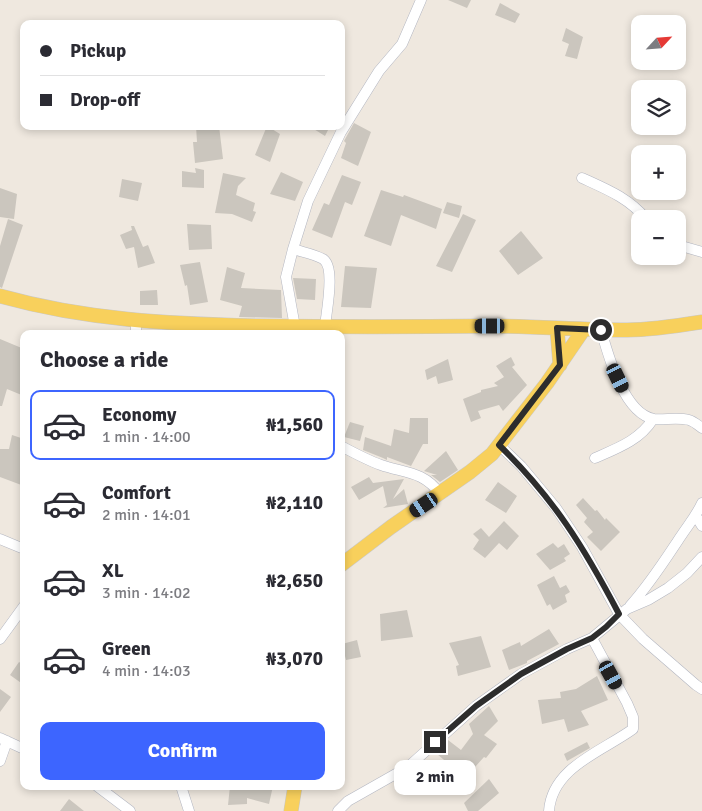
<!DOCTYPE html>
<meta charset="utf-8">
<style>
body{margin:0;font-family:Signika,sans-serif;background:#f7f7f7;color:#2b2b33;height:100vh;display:flex;flex-direction:column;font-size:19px;white-space:nowrap}
*{box-sizing:border-box;margin:0}
p{font-size:16px;color:#7c7c81}
.icon{flex:none;width:28px;height:28px;fill:none;stroke:currentColor;stroke-width:2;stroke-linecap:round;stroke-linejoin:round}
.map{position:relative;flex:1;overflow:hidden}
.details{position:absolute;left:20px;top:330px;width:325px;height:460px;display:flex;flex-direction:column;background:#fff;border-radius:10px;box-shadow:0 2px 8px #0003}
.details>*{flex:none}
.banner{position:absolute;left:20px;top:20px;width:325px;height:110px;border-radius:10px;box-shadow:0 2px 8px #0003;display:grid;align-content:center;height:110px;padding:0 20px;background:#fff}
.needle{width:32px;rotate:64deg}
.buttons{position:absolute;left:631px;top:15px;display:grid;gap:10px}
.buttons a{display:grid;place-items:center;width:55px;height:55px;border-radius:10px;background:#fff;box-shadow:0 2px 8px #0003;font-size:25px}
.end{position:absolute;width:22px;height:22px;margin:-11px;border:6px solid #2d2d2d;background:#fff;box-shadow:0 0 0 2px #fff}
.from{border-radius:50%}
.bubble{position:absolute;height:35px;border-radius:10px;background:#fff;box-shadow:0 2px 8px #0003;font-size:16px;font-weight:700;line-height:35px;text-align:center}
.car{position:absolute;width:15px;height:30px;margin:-15px -8px;border-radius:6px;box-shadow:0 0 4px 1px #0007;background:linear-gradient(#222 24%,#8ab4d8 0 40%,#222 0 76%,#8ab4d8 0 86%,#222 0)}
.banner b{display:flex;align-items:center;gap:18px;height:48px;font-size:19px}
.banner b+b{border-top:1px solid #e1e1e2}
.banner i{width:12px;height:12px;background:#2b2b33}
ul{padding:0;list-style:none}
li{display:flex;align-items:center;gap:15px;height:70px;margin:0 10px 8px;padding:0 10px;border:2px solid transparent;border-radius:10px}
li div{flex:1}
li b{display:block;font-size:19px}
li em{font-style:normal;font-weight:700}
li.selected{border-color:#3d65ff}
li>.icon{width:45px;height:45px;stroke-width:1.5}
h2{padding:0 20px;font-size:22px;line-height:60px}
.primary-button{display:flex;gap:10px;margin-top:auto;padding:10px 20px}
.primary-button a{flex:1;height:58px;border-radius:10px;background:#3d65ff;color:#fff;font-size:20px;font-weight:700;line-height:58px;text-align:center}
.map>svg:first-child{display:block}
.building{fill:#cbc6be}
.lines{fill:none;stroke-linecap:round;stroke-linejoin:round}
.minor-casing{stroke:#b3b6c1;stroke-width:11}
.major-casing{stroke:#c8c8c8;stroke-width:15}
.minor{stroke:#fff;stroke-width:10}
.major{stroke:#f8d05c;stroke-width:14}
.route{stroke:#2d2d2d;stroke-width:6}
</style>
<div class="map">
<svg width="702" height="811" viewBox="0 0 702 811">
<rect width="100%" height="100%" fill="#efe8df"/>
<path class="building" d="M448,0H471L467,8Z
M500,3L520,14L515,23L495,15Z
M566,28L583,37L577,59L565,56L569,44L562,41Z
M354,123L371,132L358,166L341,158L346,143L344,141Z
M196,126H219L223,159L195,163L193,142H197Z
M267,126L280,134L270,162L255,155Z
M309,126H330L325,136Z
M195,168L204,170V188L182,187V171L196,173Z
M281,172L303,182L295,201L270,194Z
M223,173L246,178L238,186L236,195L255,203L253,211L256,212L252,222L232,214L215,213Z
M342,175L361,182L352,205L345,202L332,238L312,230L324,203L329,205Z
M122,179L142,183L138,201L119,197Z
M0,188L17,194L14,219L0,217Z
M381,190L403,197L404,195L442,209L436,229L401,215L391,246L364,236Z
M447,202L462,206L459,218L443,213Z
M463,214L476,220L452,272L436,266Z
M8,219L23,225L2,288L0,287V246Z
M187,224L211,225L212,249L189,250Z
M131,226H134L143,247L148,245L155,263L138,268L134,247L126,249L120,235L132,230Z
M521,231L543,258L518,275L499,251Z
M200,262L208,302L190,305L187,285L185,286L180,265Z
M345,266L377,268L371,308L341,307Z
M227,267L245,273L241,288L281,290L282,318L239,317L242,306L220,300Z
M293,278L316,279L315,300L297,299Z
M157,290L158,305H140V291Z
M0,339L24,349V396L7,389L2,406H0Z
M511,357L515,365L512,367L527,385L503,411L499,405L478,411L481,418L471,422L463,399L481,392V390L498,386L494,383L504,377L496,366Z
M448,359L453,380L438,384L436,376L427,380L425,370Z
M410,418H428V444H423L411,466L387,457V460L383,458L363,450L365,437L391,446L394,429L409,433Z
M350,422L364,426L360,441L344,437Z
M12,435L24,439V486L0,477V449H9Z
M446,451L458,470L440,482L431,475H437L424,471Z
M369,477L373,483L404,479L393,499L404,489L408,504L383,508L387,505L383,486L359,500L351,487Z
M498,482L517,496L506,513L485,500Z
M583,498L595,511L597,510L605,520L606,518L620,532L601,551L587,537L593,532L584,522L587,518L576,505Z
M504,521L519,536L507,550L499,543L485,558L473,549L479,540L473,534L481,528L489,537Z
M553,543L558,548L564,544L570,554L564,558L566,561L550,570L536,554Z
M554,576L560,588L566,585L570,592L565,595L567,602L553,610L550,604L547,606L537,585Z
M407,610L413,637L381,641L380,614Z
M549,629L559,644L527,661V663L509,670L502,650L520,642L521,646Z
M481,636L491,667L458,676L456,666L459,665L449,643Z
M357,640L361,657L346,660L342,644Z
M19,662L24,665V685L10,675Z
M597,676L608,700L581,711L589,725L568,732L564,719L542,724L538,700L561,698L560,692L576,689Z
M0,689L11,697L0,712Z
M489,706L498,721L484,735L497,744L486,758L484,757L466,777L451,763L450,765L437,754L442,746L448,740L461,750L473,734L469,724Z
M587,742L590,748L567,761L564,754Z
M489,779L499,793L478,811H468L464,803Z
M230,786H273L269,804L247,798V804L228,805Z
M69,799L84,811H60Z"/>
<g class="lines">
<defs>
<path id="minor" d="M582,178C606,189 629,198 646,219
M678,245L702,252
M293,249C302,252 314,254 323,259C336,267 326,313 325,327
M295,327L286,277L293,249L308,201L341,132L379,71L402,44L421,0
M601,330C608,355 624,414 654,419C665,420 678,417 689,420C693,421 698,425 702,428
M136,334V321
M499,445L521,466L556,508L582,547L619,614L643,639L696,685L702,689
M341,446C354,453 367,460 381,465C404,473 424,471 440,494
M595,458C618,448 640,440 653,419
M696,516L702,526
M0,539L24,549
M630,606C650,584 665,560 681,536C689,524 696,516 702,503
M0,639L24,606
M0,738L24,749
M0,761L7,741
M97,786L130,811
M181,786L189,811
M338,811L348,801L408,767L476,706L521,674L567,649L592,638L627,609L648,600L668,588L687,573L702,557
M549,811C552,767 603,751 633,729V717L627,703L592,638"/>
<path id="major" d="M0,296C86,320 169,324 258,326C334,327 411,327 488,326C534,326 581,330 627,330C652,330 677,326 702,322
M557,328L560,365
M341,565L391,527L470,472L492,454L547,383L584,329
M291,811L295,786"/>
</defs>
<use href="#minor" class="minor-casing"/>
<use href="#major" class="major-casing"/>
<use href="#minor" class="minor"/>
<use href="#major" class="major"/>
</g>
<g class="lines">
<path class="route" d="M435,742L476,706L521,674L567,649L592,638L606,627L619,614C585,549 553,497 499,445L560,365L557,328L601,330"/>
</g>
</svg>
<div class="buttons">
<a><svg class="needle" viewBox="-14 -14 28 28"><path d="M0-13l5 13h-10z" fill="#e53935"/><path d="M0 13l5-13h-10z" fill="#7c7c81"/></svg></a>
<a><svg class="icon" aria-label="layers" viewBox="0 0 24 24"><path d="M12 4l9 5-9 5-9-5zM3 14l9 5 9-5"/></svg></a>
<a>+</a>
<a>−</a>
</div>
<i class="end from" style="left:601px;top:330px"></i>
<i class="end" style="left:435px;top:742px"></i>
<div class="bubble" style="left:394px;top:760px;width:82px">2 min</div>
<i class="car" style="left:490px;top:326px;rotate:270deg"></i>
<i class="car" style="left:618px;top:378px;rotate:154deg"></i>
<i class="car" style="left:424px;top:505px;rotate:236deg"></i>
<i class="car" style="left:611px;top:675px;rotate:151deg"></i>
<div class="banner">
<b><i class="from"></i>Pickup</b>
<b><i></i>Drop-off</b>
</div>
<section class="details">
<h2>Choose a ride</h2>
<ul>
<li class="selected"><svg class="icon" aria-label="car" viewBox="0 0 24 24"><path d="M5 17H2v-5l4-1 3-4h7l3 4 3 1v5h-3M9 17h6M6 11h13"/><circle cx="7" cy="17" r="2"/><circle cx="17" cy="17" r="2"/></svg><div><b>Economy</b><p>1 min · 14:00</p></div><em>₦1,560</em></li>
<li><svg class="icon" aria-label="car" viewBox="0 0 24 24"><path d="M5 17H2v-5l4-1 3-4h7l3 4 3 1v5h-3M9 17h6M6 11h13"/><circle cx="7" cy="17" r="2"/><circle cx="17" cy="17" r="2"/></svg><div><b>Comfort</b><p>2 min · 14:01</p></div><em>₦2,110</em></li>
<li><svg class="icon" aria-label="car" viewBox="0 0 24 24"><path d="M5 17H2v-5l4-1 3-4h7l3 4 3 1v5h-3M9 17h6M6 11h13"/><circle cx="7" cy="17" r="2"/><circle cx="17" cy="17" r="2"/></svg><div><b>XL</b><p>3 min · 14:02</p></div><em>₦2,650</em></li>
<li><svg class="icon" aria-label="car" viewBox="0 0 24 24"><path d="M5 17H2v-5l4-1 3-4h7l3 4 3 1v5h-3M9 17h6M6 11h13"/><circle cx="7" cy="17" r="2"/><circle cx="17" cy="17" r="2"/></svg><div><b>Green</b><p>4 min · 14:03</p></div><em>₦3,070</em></li>
</ul>
<div class="primary-button"><a>Confirm</a></div>
</section>
</div>
